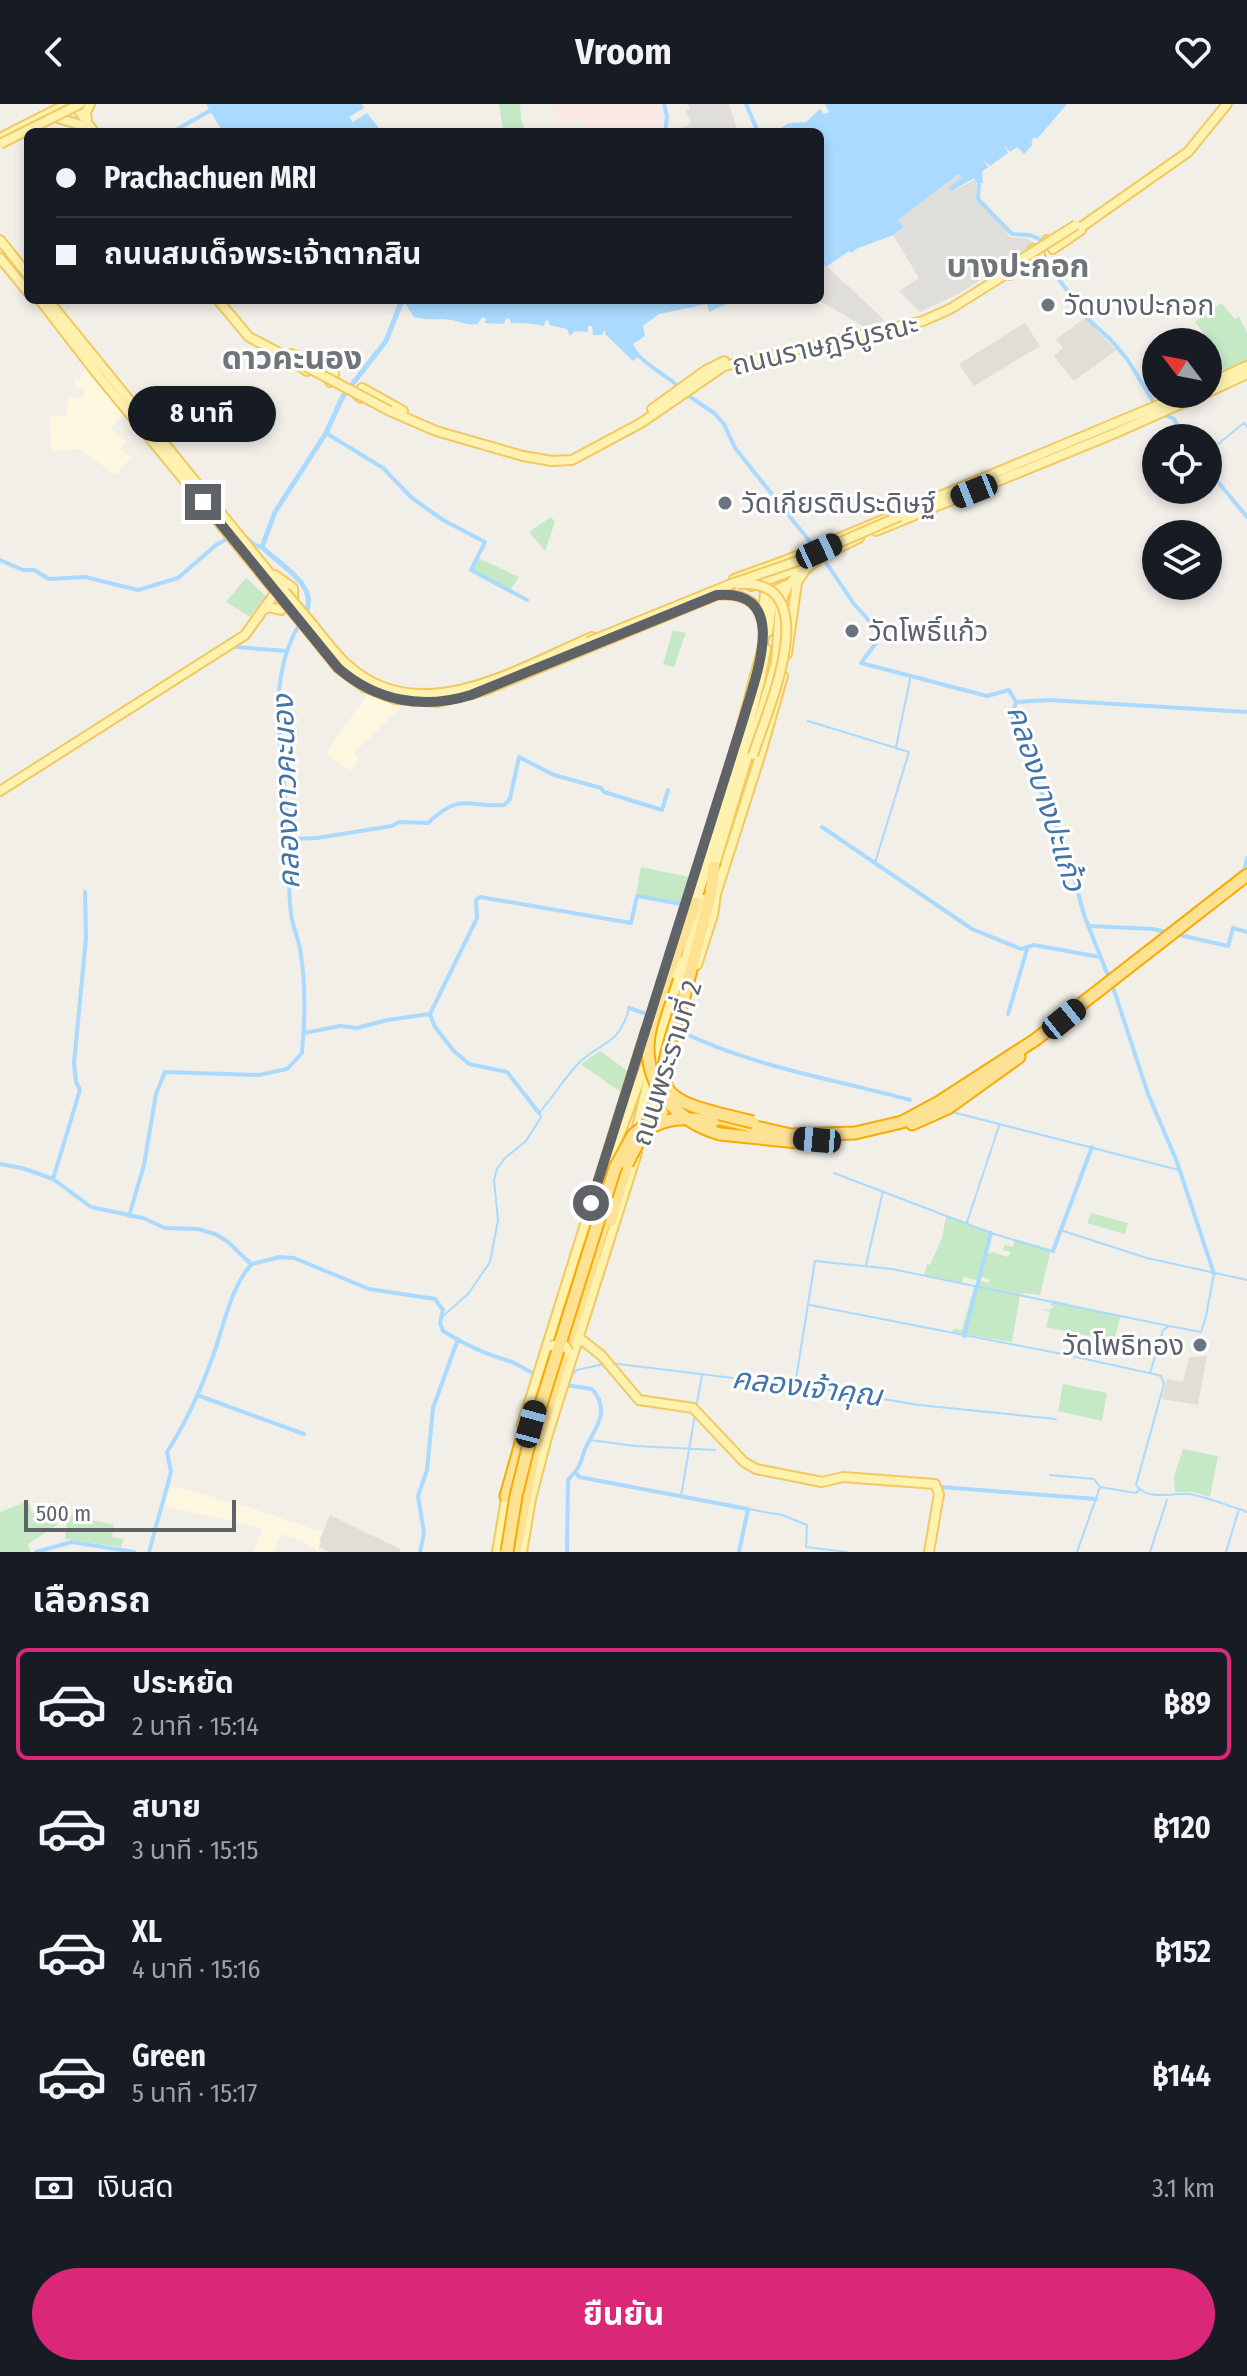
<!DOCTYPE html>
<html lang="th">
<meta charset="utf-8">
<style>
body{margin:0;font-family:"Fira Sans Condensed","Noto Sans Thai",sans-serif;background:#242831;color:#f1f3f6;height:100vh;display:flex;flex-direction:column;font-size:30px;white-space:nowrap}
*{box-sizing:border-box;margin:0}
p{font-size:26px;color:#9ea1a6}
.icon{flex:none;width:44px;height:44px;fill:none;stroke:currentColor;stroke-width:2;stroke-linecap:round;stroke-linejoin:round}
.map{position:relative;height:1448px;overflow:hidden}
.details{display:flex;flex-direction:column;background:#171b24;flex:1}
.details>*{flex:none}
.banner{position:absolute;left:24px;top:24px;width:800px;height:176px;border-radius:12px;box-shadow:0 4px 12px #0003;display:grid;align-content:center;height:176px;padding:0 32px;background:#171b24}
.needle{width:52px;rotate:302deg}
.fabs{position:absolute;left:1142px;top:224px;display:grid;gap:16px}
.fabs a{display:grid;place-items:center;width:80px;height:80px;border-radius:50%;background:#171b24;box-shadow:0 4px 12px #0003;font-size:40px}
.scale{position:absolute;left:24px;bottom:20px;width:212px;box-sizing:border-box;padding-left:8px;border:4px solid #5f6368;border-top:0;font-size:22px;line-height:28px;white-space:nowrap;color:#5f6368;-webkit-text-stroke:6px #fff;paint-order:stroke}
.end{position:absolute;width:36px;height:36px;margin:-18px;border:10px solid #5f6368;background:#fff;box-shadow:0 0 0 4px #fff}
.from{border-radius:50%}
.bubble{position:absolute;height:56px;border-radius:28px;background:#171b24;box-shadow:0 4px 12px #0003;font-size:26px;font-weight:700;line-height:56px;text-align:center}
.car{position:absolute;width:24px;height:48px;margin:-24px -12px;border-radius:10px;box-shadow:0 0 6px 2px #0007;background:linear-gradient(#222 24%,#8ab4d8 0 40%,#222 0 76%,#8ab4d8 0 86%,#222 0)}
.banner b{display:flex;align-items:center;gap:28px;height:76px;font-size:30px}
.banner b+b{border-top:2px solid #363941}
.banner i{width:20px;height:20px;background:#f1f3f6}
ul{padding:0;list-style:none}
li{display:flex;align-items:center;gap:24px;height:112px;margin:0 16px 12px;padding:0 16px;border:4px solid transparent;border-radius:12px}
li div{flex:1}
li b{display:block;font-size:30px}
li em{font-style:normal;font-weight:700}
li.current{border-color:#db2777}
li>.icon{width:72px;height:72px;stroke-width:1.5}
h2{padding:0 32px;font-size:36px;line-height:96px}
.pay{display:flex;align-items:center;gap:20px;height:88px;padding:0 32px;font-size:30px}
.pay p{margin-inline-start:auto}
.cta{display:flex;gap:16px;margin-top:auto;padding:16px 32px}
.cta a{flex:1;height:92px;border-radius:48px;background:#db2777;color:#fff;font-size:32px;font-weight:700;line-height:92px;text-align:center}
header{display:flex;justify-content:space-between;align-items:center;height:104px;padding:0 32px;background:#171b24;font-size:36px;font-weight:700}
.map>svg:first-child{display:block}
.commercial{fill:#fef7e0}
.industrial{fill:#e0deda}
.education{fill:#e1ded6}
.medical{fill:#fce8e6}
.green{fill:#c5e8c5}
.water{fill:#aadaff}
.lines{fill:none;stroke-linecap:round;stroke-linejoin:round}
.stream{stroke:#aadaff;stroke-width:2}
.canal{stroke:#aadaff;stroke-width:4}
.river{stroke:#aadaff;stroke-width:5}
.major-casing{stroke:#f2c960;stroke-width:12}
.highway-casing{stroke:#f9ab00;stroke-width:15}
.major{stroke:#fff2af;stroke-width:8}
.highway{stroke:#fde293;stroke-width:11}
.major-bridge-casing{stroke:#f2c960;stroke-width:12;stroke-linecap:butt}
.highway-bridge-casing{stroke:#f9ab00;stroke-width:15;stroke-linecap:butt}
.major-bridge{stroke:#fff2af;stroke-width:8}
.highway-bridge{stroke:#fde293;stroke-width:11}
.route{stroke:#5f6368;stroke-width:10}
.worship-dot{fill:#6b7280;stroke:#fff;stroke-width:3}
.labels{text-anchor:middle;stroke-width:6;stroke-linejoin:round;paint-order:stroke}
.worship-label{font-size:28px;fill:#5b616d;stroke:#fff;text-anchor:start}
.street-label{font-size:28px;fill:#5f6368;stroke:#fff}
.water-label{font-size:30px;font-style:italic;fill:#4174aa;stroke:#fff}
.quarter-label{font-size:32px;font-weight:bold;fill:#70757a;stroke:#fff}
</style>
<header><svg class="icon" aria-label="back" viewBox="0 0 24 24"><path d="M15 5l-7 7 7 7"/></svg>Vroom<svg class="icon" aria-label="heart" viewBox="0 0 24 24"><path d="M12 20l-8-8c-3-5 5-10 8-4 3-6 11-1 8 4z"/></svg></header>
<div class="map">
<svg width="1247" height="1448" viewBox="0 0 1247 1448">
<rect width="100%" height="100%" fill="#f1efe8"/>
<path class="commercial" d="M85,264L123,310L110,325L126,336L120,345L131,353L116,371L79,345L52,347L49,313L67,311L68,293L83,294L85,285L74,283L75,276H80L81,266L83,268Z
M368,589L402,602L354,649L359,654L350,667L326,650Z
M171,1382L242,1401L323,1428L318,1447L304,1438L281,1430L274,1448H254L262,1424L165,1402Z"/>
<path class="industrial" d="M688,0H729L738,28H683L681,24L691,19L686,7L690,5Z
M960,70L962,74L953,87L976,75V96L989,107L1010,133L1028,135L1036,140L960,189L920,208L899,187L919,174L893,131L904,123L897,116Z
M820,156L876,208L885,217L863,222L818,196H820Z"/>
<path class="education" d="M1085,214L1116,246L1074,277L1054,252L1063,244L1056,235Z
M1025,219L1040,242L974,282L959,260Z
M1207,1252L1198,1301L1162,1295L1167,1275L1183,1278L1189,1253Z
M330,1411L400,1445L401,1448H330L319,1443L321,1438L319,1437Z"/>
<path class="medical" d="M553,0H662L665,13L663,21L639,28H586L582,17L557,20Z"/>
<path class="green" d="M499,0H520L521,16L526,28H503Z
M1221,199L1235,215L1239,213L1247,229V257L1225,268L1214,257L1221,251L1195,218Z
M551,413L555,418L545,447L529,428Z
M476,453L519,473L510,486L471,466Z
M246,474L268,494L260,506L256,504L250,513L226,498Z
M673,526L686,529L674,563L663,560Z
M641,763L689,773L681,798L636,791Z
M600,947L629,968L622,989L581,960Z
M1091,1109L1128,1119L1125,1130L1087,1119Z
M946,1113L992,1128L987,1150L992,1148L1008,1153L1011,1148L1003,1146L1005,1141L1013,1143L1015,1135L1051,1145L1040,1191L1025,1189L1020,1191L1012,1238L952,1228L954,1225L962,1226L974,1183L978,1182L980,1177L989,1179L990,1176L980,1172L977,1176L964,1173L962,1179L924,1171L927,1160L930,1161L942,1134Z
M1052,1196L1120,1213L1114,1237L1046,1223L1050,1208L1043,1205L1050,1206L1055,1201L1051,1202Z
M1063,1280L1107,1289L1102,1317L1058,1307Z
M1183,1345L1218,1352L1210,1393L1193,1388H1175L1174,1372Z
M28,1397L32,1409L38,1408L40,1417L47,1414V1409L52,1408L57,1421L28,1440L30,1448H0V1408Z
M68,1410L114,1421L112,1433L124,1435L121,1443L65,1435Z"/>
<path class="water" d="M206,0H362L364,4L349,13L353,18L367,9L382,28H229V25L223,28Z
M825,0H1067L1037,35L1034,33L1031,38L1033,40L1024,50L1017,43L1010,48L1004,41L1008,49L990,62L983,56L988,63L982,68L983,79H977L974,74L952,87L949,83L962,74L959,70L898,116L904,123L893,131L856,145L852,149L849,147L826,163L820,156V28H774L789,19L806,18L820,5L824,10L829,8Z
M403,196H734L709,208L707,200L659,210L643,222L645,232L633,240L640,251L633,257L605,230V226L602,231H593L592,222H588V228L575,227L570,232L567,225L549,221V217L546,216L544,222C531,219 521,219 511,219L510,215L506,214L504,220L485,219L486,214L482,213L478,220C468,222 461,218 452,216C439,214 430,217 414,213Z"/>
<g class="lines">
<path class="stream" d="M1208,348L1244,319L1247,323
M808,617L909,648L875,759
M896,643L911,571
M952,1008L1179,1066
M834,1069L991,1129L1050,1147
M967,1118L999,1022
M1060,1126L1147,1154L1247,1176
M866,1161L883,1087
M1214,1170L1206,1212L1201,1228L1169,1222L1163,1226L1150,1269L1161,1272L1164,1280L1136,1381C1149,1398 1172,1388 1190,1390C1206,1393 1223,1400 1239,1405L1226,1448
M810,1201L1067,1251L1149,1269
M442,1213L468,1190L490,1158L498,1116L494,1076L497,1065L505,1054L526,1037L541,1013L539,1009C552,994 562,978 575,963C597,938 619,944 629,904
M610,1259L823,1285L919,1301L1056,1315
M570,1273L577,1266L604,1260
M795,1281L815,1157L892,1165L1169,1222
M696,1304L702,1271
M590,1336L635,1342L715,1346
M1050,1371L1094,1375L1100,1383
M681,1392L695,1311
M748,1405L782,1411L807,1421L806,1443L847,1448
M1240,1405L1247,1408
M1077,1448L1100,1383L1136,1389L1139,1386
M1150,1448L1167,1396"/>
<path class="canal" d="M664,0L667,13L665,28
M746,0L758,28
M172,28L215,4
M979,75L978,95L1012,130L1030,131L1039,135L1047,159L1088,215L1111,236L1127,255L1156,302
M637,250C650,264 666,271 680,284
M686,290L714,309L724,320L735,344L815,444
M1162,309L1174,315L1185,334
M326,329L383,364L412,394L443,416L485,438L471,466L527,496
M1208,366L1247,413
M242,430L255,441L262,443
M823,454L854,500L882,531L861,559L987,592L1009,586L1016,598L1012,612L1033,660L1037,682L1047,697L1071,762L1084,811L1116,892L1148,990L1177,1058L1214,1170
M0,456L23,466H34L49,475L85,473L138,486L178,474L216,441L230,433
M236,543L287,547
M1016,598L1049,596L1247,608
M822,723L972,825L1021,845L1034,841L1100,853
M288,735L317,734L392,722L399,718L428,719C461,687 468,704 504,701L510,695L519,653L554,671L601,684L604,688L662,706L668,686
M1244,768L1247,754
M1090,822L1153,825L1228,842L1233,824L1247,828
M629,904L646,910
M430,910L477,814L476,796L480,793L631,819L637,792L681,800
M1008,910L1027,845
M682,928C754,963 833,975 910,996
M304,929L340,922L357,924L387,916L430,910L435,923L453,946L469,960L507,968L539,1009
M0,1060L22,1064L53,1075L91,1103L143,1114L165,1124L198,1125L215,1130L227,1137L251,1160
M53,1075L80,986L76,978L74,959L86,834L85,788
M129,1112L144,1061L156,990L165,968L259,971L287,965L302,949C305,916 306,878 300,845C298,833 292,822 291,809C287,775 289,740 286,705C282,642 265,577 300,519
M1053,1147L1092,1043
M252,1160L280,1153L294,1154L369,1185L435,1195L443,1206L440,1219L443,1227C462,1239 488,1251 509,1257C519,1260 528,1268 538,1271
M964,1232L991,1129
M566,1281L592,1285C612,1307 594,1326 585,1345C582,1353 581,1361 575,1368L579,1373L748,1405L739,1448
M197,1291L304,1330
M941,1383L1096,1395
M36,1448L72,1438L134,1448
M149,1448L171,1368L167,1348C186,1319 201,1285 213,1252C223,1225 231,1181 252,1160
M420,1448L424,1429L418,1392L427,1366L433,1304L458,1235
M567,1448L568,1376L575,1368"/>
<path class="river" d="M305,510C321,482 278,460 262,443L275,408L326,329L343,292L386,237L402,196"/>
<defs>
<path id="major" d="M74,0L94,28
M58,14L84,22
M87,18L86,8L90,0
M0,34L67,0
M1077,126L1188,48L1227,0
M0,136L28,171
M1047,136L1053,145L1081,126
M0,154L28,188
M1010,171L1039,153L1040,151L1033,145
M994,173L1015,156
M40,196L98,271L280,493
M48,196L285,488
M218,196L249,233L289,254
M291,250L334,270L330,278
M286,253L307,267
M1208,280L1247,262
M1208,288L1247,270
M361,294L357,291L362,284L403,307
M652,305L706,266L724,257
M390,307L436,327L523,352L552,357L572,356L641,319L724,262L923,217L950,205L1014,165
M876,427L1113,330L1203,290
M734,475L784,457L1185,290
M766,481L764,499L767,515
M751,482L789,468L859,434
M265,505L269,503L281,506L293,494V484L275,471
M313,521C329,541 343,561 365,574C435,618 525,561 592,533
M309,528L338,564L364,583L395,595L438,598L483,587L719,490
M768,528L774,487L786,481
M787,550L797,478L806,465L820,454
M0,687L245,531L278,485
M713,767L776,559L780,500L788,482L797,471
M695,801L738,664L760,577L766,545
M670,852C700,760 731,668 754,575C759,556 768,534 762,514C756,494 736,489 717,491
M697,861L713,811L716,790L761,649L783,572
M651,943L678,856
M646,1021L659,981
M636,1027L653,957L704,795
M587,1136L617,1038L647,956
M578,1233L601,1251L639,1296L693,1304L744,1358L756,1365L822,1378L843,1373L935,1380L939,1390L929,1448
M522,1321L646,926
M497,1448L507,1389
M522,1448L531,1395L547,1333L637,1049"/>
<path id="highway" d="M667,872L696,799
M684,893L711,788L714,763
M702,1011L791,1031L855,1029L902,1018L939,998L1035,936L1247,771
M912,1020L948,1004L1019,953
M720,1030L797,1038
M610,1117L627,1060
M506,1392L527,1318
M515,1448L534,1349L608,1107"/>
</defs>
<use href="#major" class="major-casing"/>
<use href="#highway" class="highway-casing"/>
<use href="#major" class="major"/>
<use href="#highway" class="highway"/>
<defs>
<path id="major-bridge" d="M0,40L80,0
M1011,162L1076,121
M301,260L390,307
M738,480C829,473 766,609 753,651
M285,488L313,521
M280,493L309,528
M588,538L731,480L795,458L900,412
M551,1242L563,1239L569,1248"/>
<path id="highway-bridge" d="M667,872C661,892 652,912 649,932C642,981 676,1017 720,1030
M684,893C651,994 649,993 753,1018
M645,1027C667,1012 689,1013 713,1018
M627,1060L642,1031
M507,1448L516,1392L531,1332L615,1064L633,1031L662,1008"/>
</defs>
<use href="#major-bridge" class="major-bridge-casing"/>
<use href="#highway-bridge" class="highway-bridge-casing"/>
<use href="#major-bridge" class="major-bridge"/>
<use href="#highway-bridge" class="highway-bridge"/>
</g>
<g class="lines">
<path class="route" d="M203,398L338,564C376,597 422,606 471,591L717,491C792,485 755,573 744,613L591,1099"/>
</g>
<g class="worship-dot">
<circle cx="1048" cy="201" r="8"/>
<circle cx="725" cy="399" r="8"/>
<circle cx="852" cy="527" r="8"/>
<circle cx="1200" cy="1241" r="8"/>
</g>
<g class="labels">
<g class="worship-label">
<text x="1064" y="211">วัดบางปะกอก</text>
<text x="741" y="409">วัดเกียรติประดิษฐ์</text>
<text x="868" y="537">วัดโพธิ์แก้ว</text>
<text x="1184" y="1251" text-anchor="end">วัดโพธิทอง</text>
</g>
<g class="street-label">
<text transform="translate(825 240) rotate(-13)" y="10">ถนนราษฎร์บูรณะ</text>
<text transform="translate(666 959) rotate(-72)" y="10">ถนนพระรามที่ 2</text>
</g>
<g class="water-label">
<text transform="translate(286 688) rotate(-92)" y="10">คลองดาวคะนอง</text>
<text transform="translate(1046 694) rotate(72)" y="10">คลองบางปะแก้ว</text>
<text transform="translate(807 1283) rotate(7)" y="10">คลองเจ้าคุณ</text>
</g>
<g class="quarter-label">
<text x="1018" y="173">บางปะกอก</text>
<text x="292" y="265">ดาวคะนอง</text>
</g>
</g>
</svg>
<div class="fabs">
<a><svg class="needle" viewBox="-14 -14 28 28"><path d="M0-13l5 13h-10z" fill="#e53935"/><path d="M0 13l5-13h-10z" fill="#9ea1a6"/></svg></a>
<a><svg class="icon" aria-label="locate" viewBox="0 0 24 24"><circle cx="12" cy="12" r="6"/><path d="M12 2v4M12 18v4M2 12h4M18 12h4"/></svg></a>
<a><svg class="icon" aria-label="layers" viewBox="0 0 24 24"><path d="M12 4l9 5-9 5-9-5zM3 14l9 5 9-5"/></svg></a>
</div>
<div class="scale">500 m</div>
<i class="end from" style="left:591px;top:1099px"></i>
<i class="end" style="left:203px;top:398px"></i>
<div class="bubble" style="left:128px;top:282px;width:148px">8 นาที</div>
<i class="car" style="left:974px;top:387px;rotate:248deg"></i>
<i class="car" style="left:819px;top:447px;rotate:65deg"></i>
<i class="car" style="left:1064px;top:915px;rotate:51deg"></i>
<i class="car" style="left:817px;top:1036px;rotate:275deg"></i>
<i class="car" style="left:531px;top:1320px;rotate:15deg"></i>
<div class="banner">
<b><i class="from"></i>Prachachuen MRI</b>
<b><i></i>ถนนสมเด็จพระเจ้าตากสิน</b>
</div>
</div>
<section class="details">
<h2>เลือกรถ</h2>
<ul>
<li class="current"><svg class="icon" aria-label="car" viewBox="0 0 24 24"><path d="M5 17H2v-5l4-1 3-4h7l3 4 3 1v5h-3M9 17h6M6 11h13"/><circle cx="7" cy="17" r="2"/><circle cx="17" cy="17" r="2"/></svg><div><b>ประหยัด</b><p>2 นาที · 15:14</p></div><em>฿89</em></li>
<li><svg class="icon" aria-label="car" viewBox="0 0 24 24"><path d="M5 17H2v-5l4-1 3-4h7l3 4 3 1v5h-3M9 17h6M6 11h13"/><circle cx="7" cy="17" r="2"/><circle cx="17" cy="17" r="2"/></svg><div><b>สบาย</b><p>3 นาที · 15:15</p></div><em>฿120</em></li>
<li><svg class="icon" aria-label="car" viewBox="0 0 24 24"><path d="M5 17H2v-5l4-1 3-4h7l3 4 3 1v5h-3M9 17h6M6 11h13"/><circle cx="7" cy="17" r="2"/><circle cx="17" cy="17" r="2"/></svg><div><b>XL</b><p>4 นาที · 15:16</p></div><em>฿152</em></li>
<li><svg class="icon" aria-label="car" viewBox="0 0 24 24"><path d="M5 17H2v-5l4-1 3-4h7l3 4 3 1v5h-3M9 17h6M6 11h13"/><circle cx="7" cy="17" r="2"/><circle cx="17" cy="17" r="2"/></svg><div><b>Green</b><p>5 นาที · 15:17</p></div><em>฿144</em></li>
</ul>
<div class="pay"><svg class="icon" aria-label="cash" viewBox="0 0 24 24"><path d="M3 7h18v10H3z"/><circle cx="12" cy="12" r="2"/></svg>เงินสด<p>3.1 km</p></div>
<div class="cta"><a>ยืนยัน</a></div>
</section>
